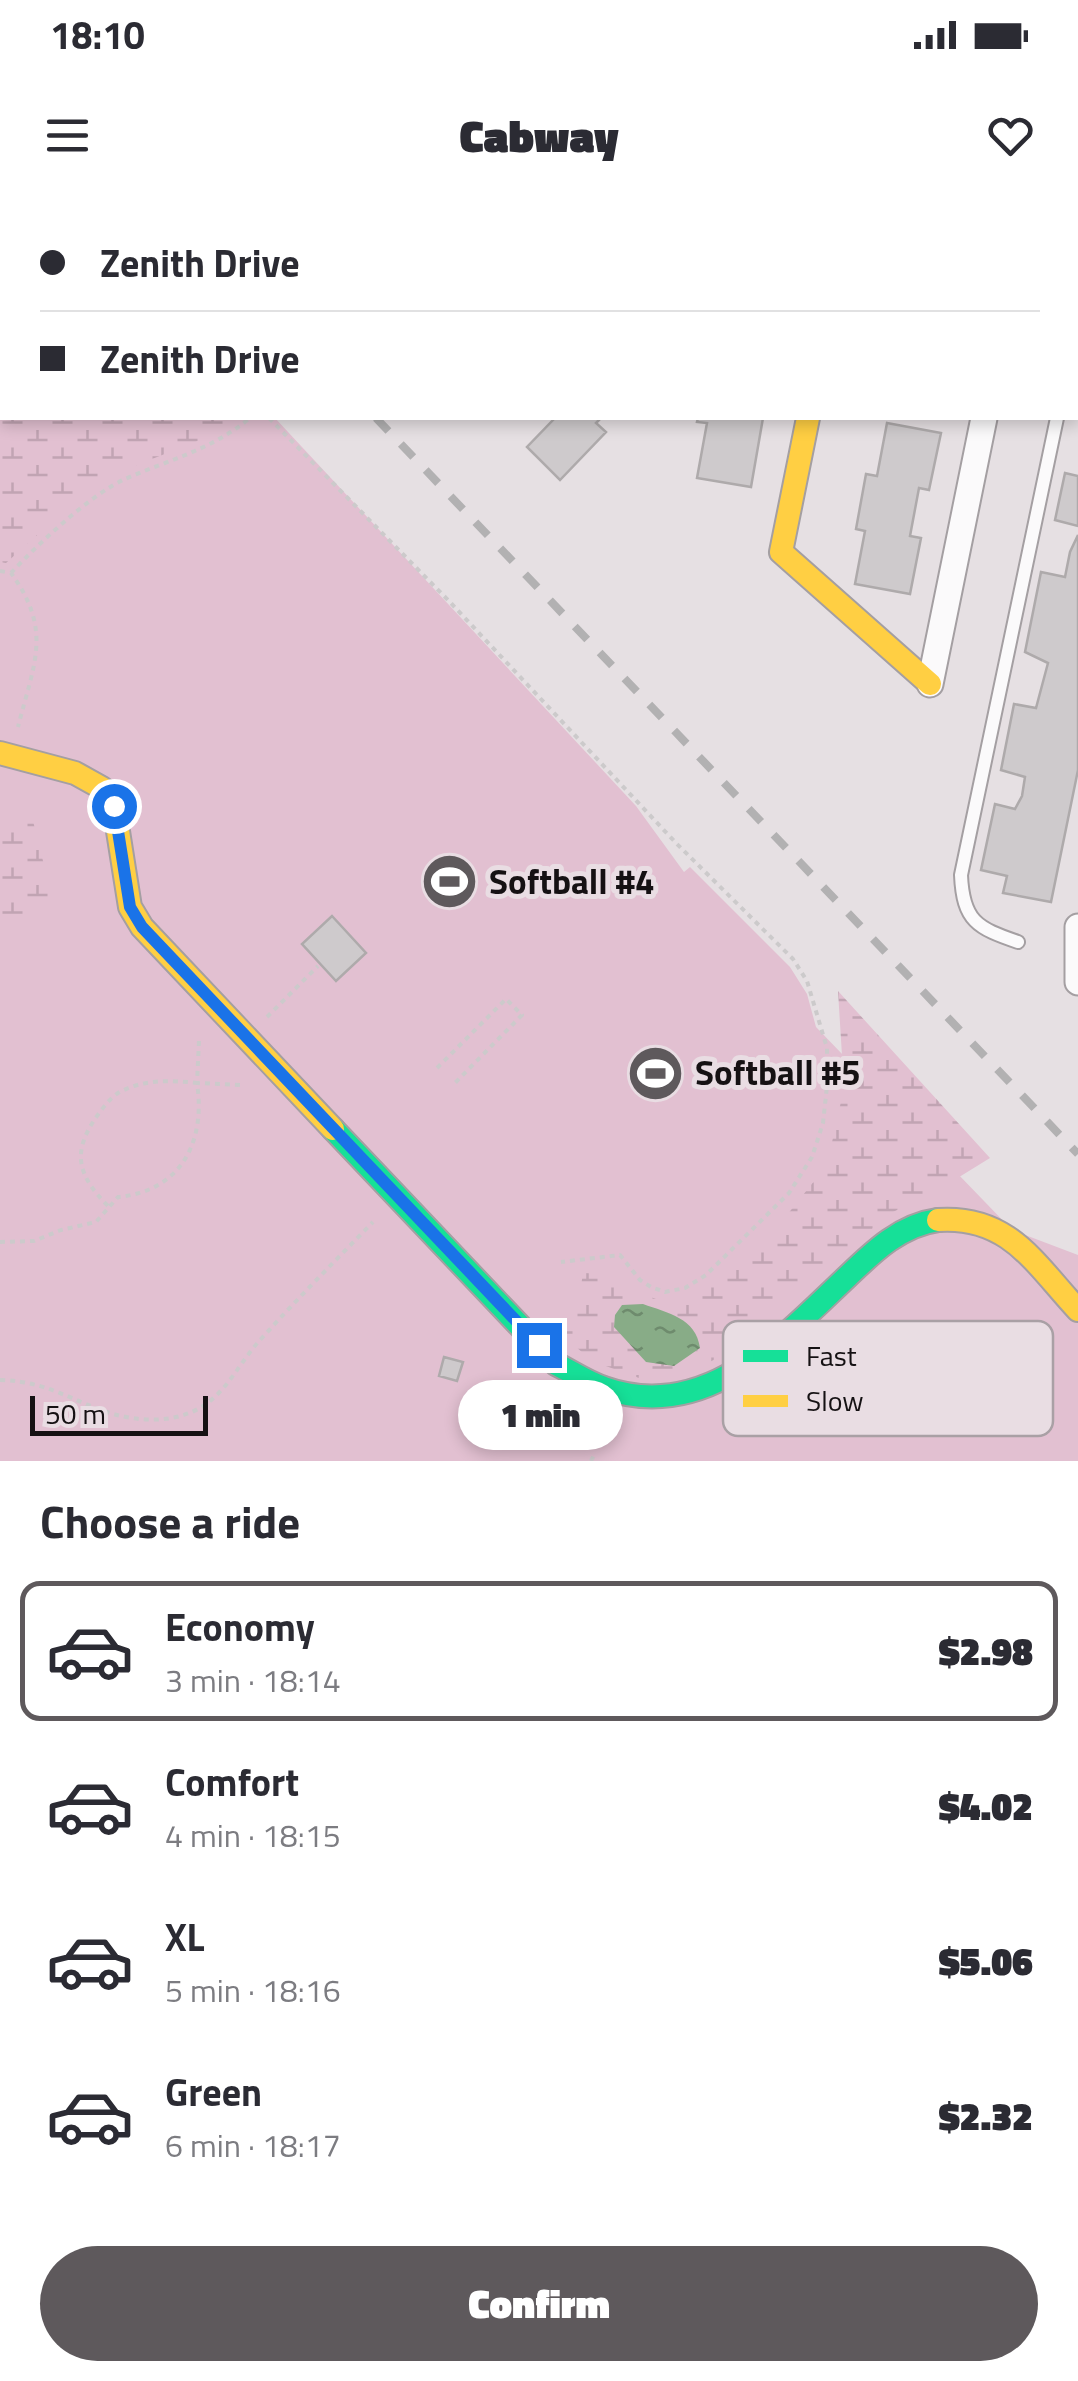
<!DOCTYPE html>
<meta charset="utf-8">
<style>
body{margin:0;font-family:"Titillium Web",sans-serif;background:#f7f7f7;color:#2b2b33;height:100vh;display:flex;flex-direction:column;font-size:38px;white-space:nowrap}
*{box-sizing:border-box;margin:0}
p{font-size:32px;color:#7c7c81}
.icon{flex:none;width:55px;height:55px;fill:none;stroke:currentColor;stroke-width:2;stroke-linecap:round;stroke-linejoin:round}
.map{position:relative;height:1261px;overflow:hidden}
.sheet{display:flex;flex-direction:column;background:#fff;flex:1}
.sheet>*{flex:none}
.banner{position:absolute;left:0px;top:0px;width:1080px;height:220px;box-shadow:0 5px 15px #0003;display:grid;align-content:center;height:220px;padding:0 40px;background:#fff}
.scale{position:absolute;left:30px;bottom:25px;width:178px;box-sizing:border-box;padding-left:10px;border:5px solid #151113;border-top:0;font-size:28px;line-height:35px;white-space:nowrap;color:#151113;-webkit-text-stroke:8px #e9dde3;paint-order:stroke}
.end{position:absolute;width:45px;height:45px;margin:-22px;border:12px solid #1a73e8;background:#fff;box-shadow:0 0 0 5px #fff}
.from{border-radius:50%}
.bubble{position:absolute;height:70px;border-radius:35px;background:#fff;box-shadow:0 5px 15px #0003;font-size:32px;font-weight:800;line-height:70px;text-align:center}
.banner b{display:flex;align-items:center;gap:35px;height:95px;font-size:38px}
.banner b+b{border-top:2px solid #e1e1e2}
.banner i{width:25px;height:25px;background:#2b2b33}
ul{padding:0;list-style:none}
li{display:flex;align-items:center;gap:30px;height:140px;margin:0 20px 15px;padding:0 20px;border:5px solid transparent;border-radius:20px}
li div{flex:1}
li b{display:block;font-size:38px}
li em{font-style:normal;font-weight:800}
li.current{border-color:#5e595c}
li>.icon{width:90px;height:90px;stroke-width:1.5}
h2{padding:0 40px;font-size:45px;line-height:120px}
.primary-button{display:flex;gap:20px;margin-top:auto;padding:20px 40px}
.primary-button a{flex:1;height:115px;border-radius:60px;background:#5e595c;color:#fff;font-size:40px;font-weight:800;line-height:115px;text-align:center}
.status{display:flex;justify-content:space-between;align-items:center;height:70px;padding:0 50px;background:#fff;direction:ltr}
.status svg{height:28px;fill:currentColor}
header{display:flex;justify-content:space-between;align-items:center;height:130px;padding:0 40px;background:#fff;font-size:45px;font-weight:800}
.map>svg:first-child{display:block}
.green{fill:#e2c0d1}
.wetland{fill:url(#wetland-marsh)}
.water{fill:url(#water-ripples)}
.building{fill:#cecacc;stroke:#aeaaab;stroke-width:2.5}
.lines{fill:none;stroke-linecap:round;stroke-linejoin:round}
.lane-casing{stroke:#a49fa2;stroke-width:16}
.street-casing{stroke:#a49fa2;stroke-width:29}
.fast-casing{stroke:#a49fa2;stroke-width:26}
.slow-casing{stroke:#a49fa2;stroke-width:26}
.path{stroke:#cccacb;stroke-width:4;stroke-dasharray:5 5;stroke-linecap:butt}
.lane{stroke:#fbfafb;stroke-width:12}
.street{stroke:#fbfafb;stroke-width:25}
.fast{stroke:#16e098;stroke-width:22}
.slow{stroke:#ffcf43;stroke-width:22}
.rail{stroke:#b2b1b2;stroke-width:8;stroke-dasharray:18 18;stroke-linecap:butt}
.route{stroke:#1a73e8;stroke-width:12}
.labels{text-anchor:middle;stroke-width:10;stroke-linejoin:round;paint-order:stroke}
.poi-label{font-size:35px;font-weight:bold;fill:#151113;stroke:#e9dde3;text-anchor:start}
.key{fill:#e9dde3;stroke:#a9a0a5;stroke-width:2.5}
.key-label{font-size:28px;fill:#151113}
</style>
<div class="status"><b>18:10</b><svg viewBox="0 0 49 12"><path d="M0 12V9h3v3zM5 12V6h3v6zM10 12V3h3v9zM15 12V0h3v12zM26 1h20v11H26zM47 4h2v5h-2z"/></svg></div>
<header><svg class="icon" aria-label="menu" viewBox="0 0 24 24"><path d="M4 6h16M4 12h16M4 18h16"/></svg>Cabway<svg class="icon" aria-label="heart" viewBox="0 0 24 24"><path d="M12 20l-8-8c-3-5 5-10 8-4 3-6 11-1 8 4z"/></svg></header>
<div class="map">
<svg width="1078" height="1261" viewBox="0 0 1078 1261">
<defs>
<pattern id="wetland-marsh" width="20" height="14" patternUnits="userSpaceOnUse" patternTransform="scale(2.5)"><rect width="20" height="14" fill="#e2c0d1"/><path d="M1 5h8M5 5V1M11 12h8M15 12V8" fill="none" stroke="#c1a4b3"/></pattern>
<pattern id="water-ripples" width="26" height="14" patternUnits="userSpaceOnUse" patternTransform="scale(2.5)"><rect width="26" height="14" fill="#88ac87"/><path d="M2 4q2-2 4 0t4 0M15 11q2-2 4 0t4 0" fill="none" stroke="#6e8b6d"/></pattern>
</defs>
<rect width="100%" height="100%" fill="#e6e0e3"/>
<path class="green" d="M0,0L77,2H2V218H275L636,606L684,672L690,667L790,767L807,794L816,827L1012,1030L1078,1055V1261H0Z"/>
<path class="wetland" d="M0,0L64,2H2V218H233L223,231L119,272L56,318L6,363L0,362Z
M0,609L32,617L52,697L21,733L0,715Z
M838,791L990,958L943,987L889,1014L738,1147L685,1175L639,1178L592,1161L558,1131L579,1099L583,1073L605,1074L632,1090L672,1105L721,1080L775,1030L827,965L844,888Z"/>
<path class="water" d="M643,1104C668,1113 696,1118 700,1148L674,1166L646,1162L614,1127L615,1115L622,1105Z"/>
<path class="building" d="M555,218H601L596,223L606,232L560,280L527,247Z
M698,218H763L751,287L697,278L707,223L697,222Z
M887,223L941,233L929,290L919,288L910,336L921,338L910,394L855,384L865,331L856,329L866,274L877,276Z
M1065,273L1078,276V326L1055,320Z
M1078,335V570L1051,702L1003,693L1007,676L981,670L995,604L1015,609L1022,596L1025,577L1001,570L1014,504L1036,508L1048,463L1025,452L1041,372L1065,377L1070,352Z
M332,716L366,753L336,781L302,744Z
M444,1157L463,1162L457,1181L439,1176Z"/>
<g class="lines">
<defs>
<path id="lane" d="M320,0L322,2
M341,2L343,0
M1078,138V136
M1018,742C977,728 963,721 961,675L1057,218"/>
<path id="street" d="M851,2L852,0
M930,484L984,218
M1078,727V782"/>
<path id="fast" d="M1077,0L1078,1
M333,929L556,1164C572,1172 588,1183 604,1188C706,1224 781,1139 848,1076C874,1051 901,1025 938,1020"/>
<path id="slow" d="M808,218L781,352L930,484
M0,553L75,573L102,588L114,606L130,707L142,727L333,929
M938,1020C1009,1015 1035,1064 1078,1110"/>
</defs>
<use href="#lane" class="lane-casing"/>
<use href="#street" class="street-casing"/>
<use href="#fast" class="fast-casing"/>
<use href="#slow" class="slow-casing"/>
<path class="path" d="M72,0L75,2
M269,218L448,400L676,643L793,759L807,781L827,848V886L823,923L812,957L789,993L706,1075L685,1088L665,1092L651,1087L640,1080L620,1055L561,1062
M0,371L11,373C53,431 34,463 18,527
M11,373C38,344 90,295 125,279C171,259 211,250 250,218
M267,817L318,766
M199,841L197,883L242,885
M437,868L506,799L522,815L453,885
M0,1042L34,1041L61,1030L96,1022L118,997C181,991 206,942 197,883C170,880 143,879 118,893C110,898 103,908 97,916C70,954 79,977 109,1007
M0,1180C56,1181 84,1211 132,1218C157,1222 185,1219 206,1204C229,1188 242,1159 261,1139C297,1099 335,1061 373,1022
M591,1261L595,1253"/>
<use href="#lane" class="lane"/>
<use href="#street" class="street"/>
<use href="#fast" class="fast"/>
<use href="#slow" class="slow"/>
<path class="rail" d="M169,0L171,2
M189,0L191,2
M376,218L1078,954"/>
</g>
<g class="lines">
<path class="route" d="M114,606L130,707L142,727L539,1145"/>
</g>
<defs>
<symbol id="stadium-disc" viewBox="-11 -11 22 22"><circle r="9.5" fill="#5e595c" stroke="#e9dde3"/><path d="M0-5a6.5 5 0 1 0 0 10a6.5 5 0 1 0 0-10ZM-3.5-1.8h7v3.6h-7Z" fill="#fff"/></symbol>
</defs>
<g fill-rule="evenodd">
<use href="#stadium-disc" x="418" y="650" width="63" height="63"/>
<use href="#stadium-disc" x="624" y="842" width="63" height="63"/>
</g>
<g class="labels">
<g class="poi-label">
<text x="489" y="694">Softball #4</text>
<text x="695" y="885">Softball #5</text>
</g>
</g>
<rect x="723" y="1121" width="330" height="115" rx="15" class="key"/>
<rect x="743" y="1150" width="45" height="12" fill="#16e098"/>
<rect x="743" y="1195" width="45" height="12" fill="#ffcf43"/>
<g class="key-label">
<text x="806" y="1166">Fast</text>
<text x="806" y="1211">Slow</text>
</g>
</svg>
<div class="scale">50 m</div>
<i class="end from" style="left:114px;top:606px"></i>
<i class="end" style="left:539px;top:1145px"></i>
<div class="bubble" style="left:458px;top:1180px;width:165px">1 min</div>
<div class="banner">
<b><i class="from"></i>Zenith Drive</b>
<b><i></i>Zenith Drive</b>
</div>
</div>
<section class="sheet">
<h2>Choose a ride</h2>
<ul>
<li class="current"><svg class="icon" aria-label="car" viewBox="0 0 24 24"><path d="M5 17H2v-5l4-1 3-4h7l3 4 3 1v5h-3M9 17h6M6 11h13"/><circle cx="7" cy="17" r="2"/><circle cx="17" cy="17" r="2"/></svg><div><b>Economy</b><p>3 min · 18:14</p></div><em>$2.98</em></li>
<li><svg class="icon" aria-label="car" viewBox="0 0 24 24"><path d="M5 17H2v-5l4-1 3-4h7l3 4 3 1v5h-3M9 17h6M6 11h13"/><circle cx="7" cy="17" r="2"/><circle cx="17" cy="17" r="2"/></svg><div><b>Comfort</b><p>4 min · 18:15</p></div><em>$4.02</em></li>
<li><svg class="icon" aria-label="car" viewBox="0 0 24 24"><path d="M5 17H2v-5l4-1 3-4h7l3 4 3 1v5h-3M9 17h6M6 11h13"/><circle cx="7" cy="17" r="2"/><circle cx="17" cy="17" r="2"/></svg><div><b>XL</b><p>5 min · 18:16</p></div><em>$5.06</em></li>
<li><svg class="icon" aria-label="car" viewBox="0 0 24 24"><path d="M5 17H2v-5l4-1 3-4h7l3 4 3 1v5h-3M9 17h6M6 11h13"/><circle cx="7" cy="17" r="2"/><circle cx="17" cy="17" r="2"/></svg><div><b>Green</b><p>6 min · 18:17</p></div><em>$2.32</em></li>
</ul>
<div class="primary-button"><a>Confirm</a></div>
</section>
